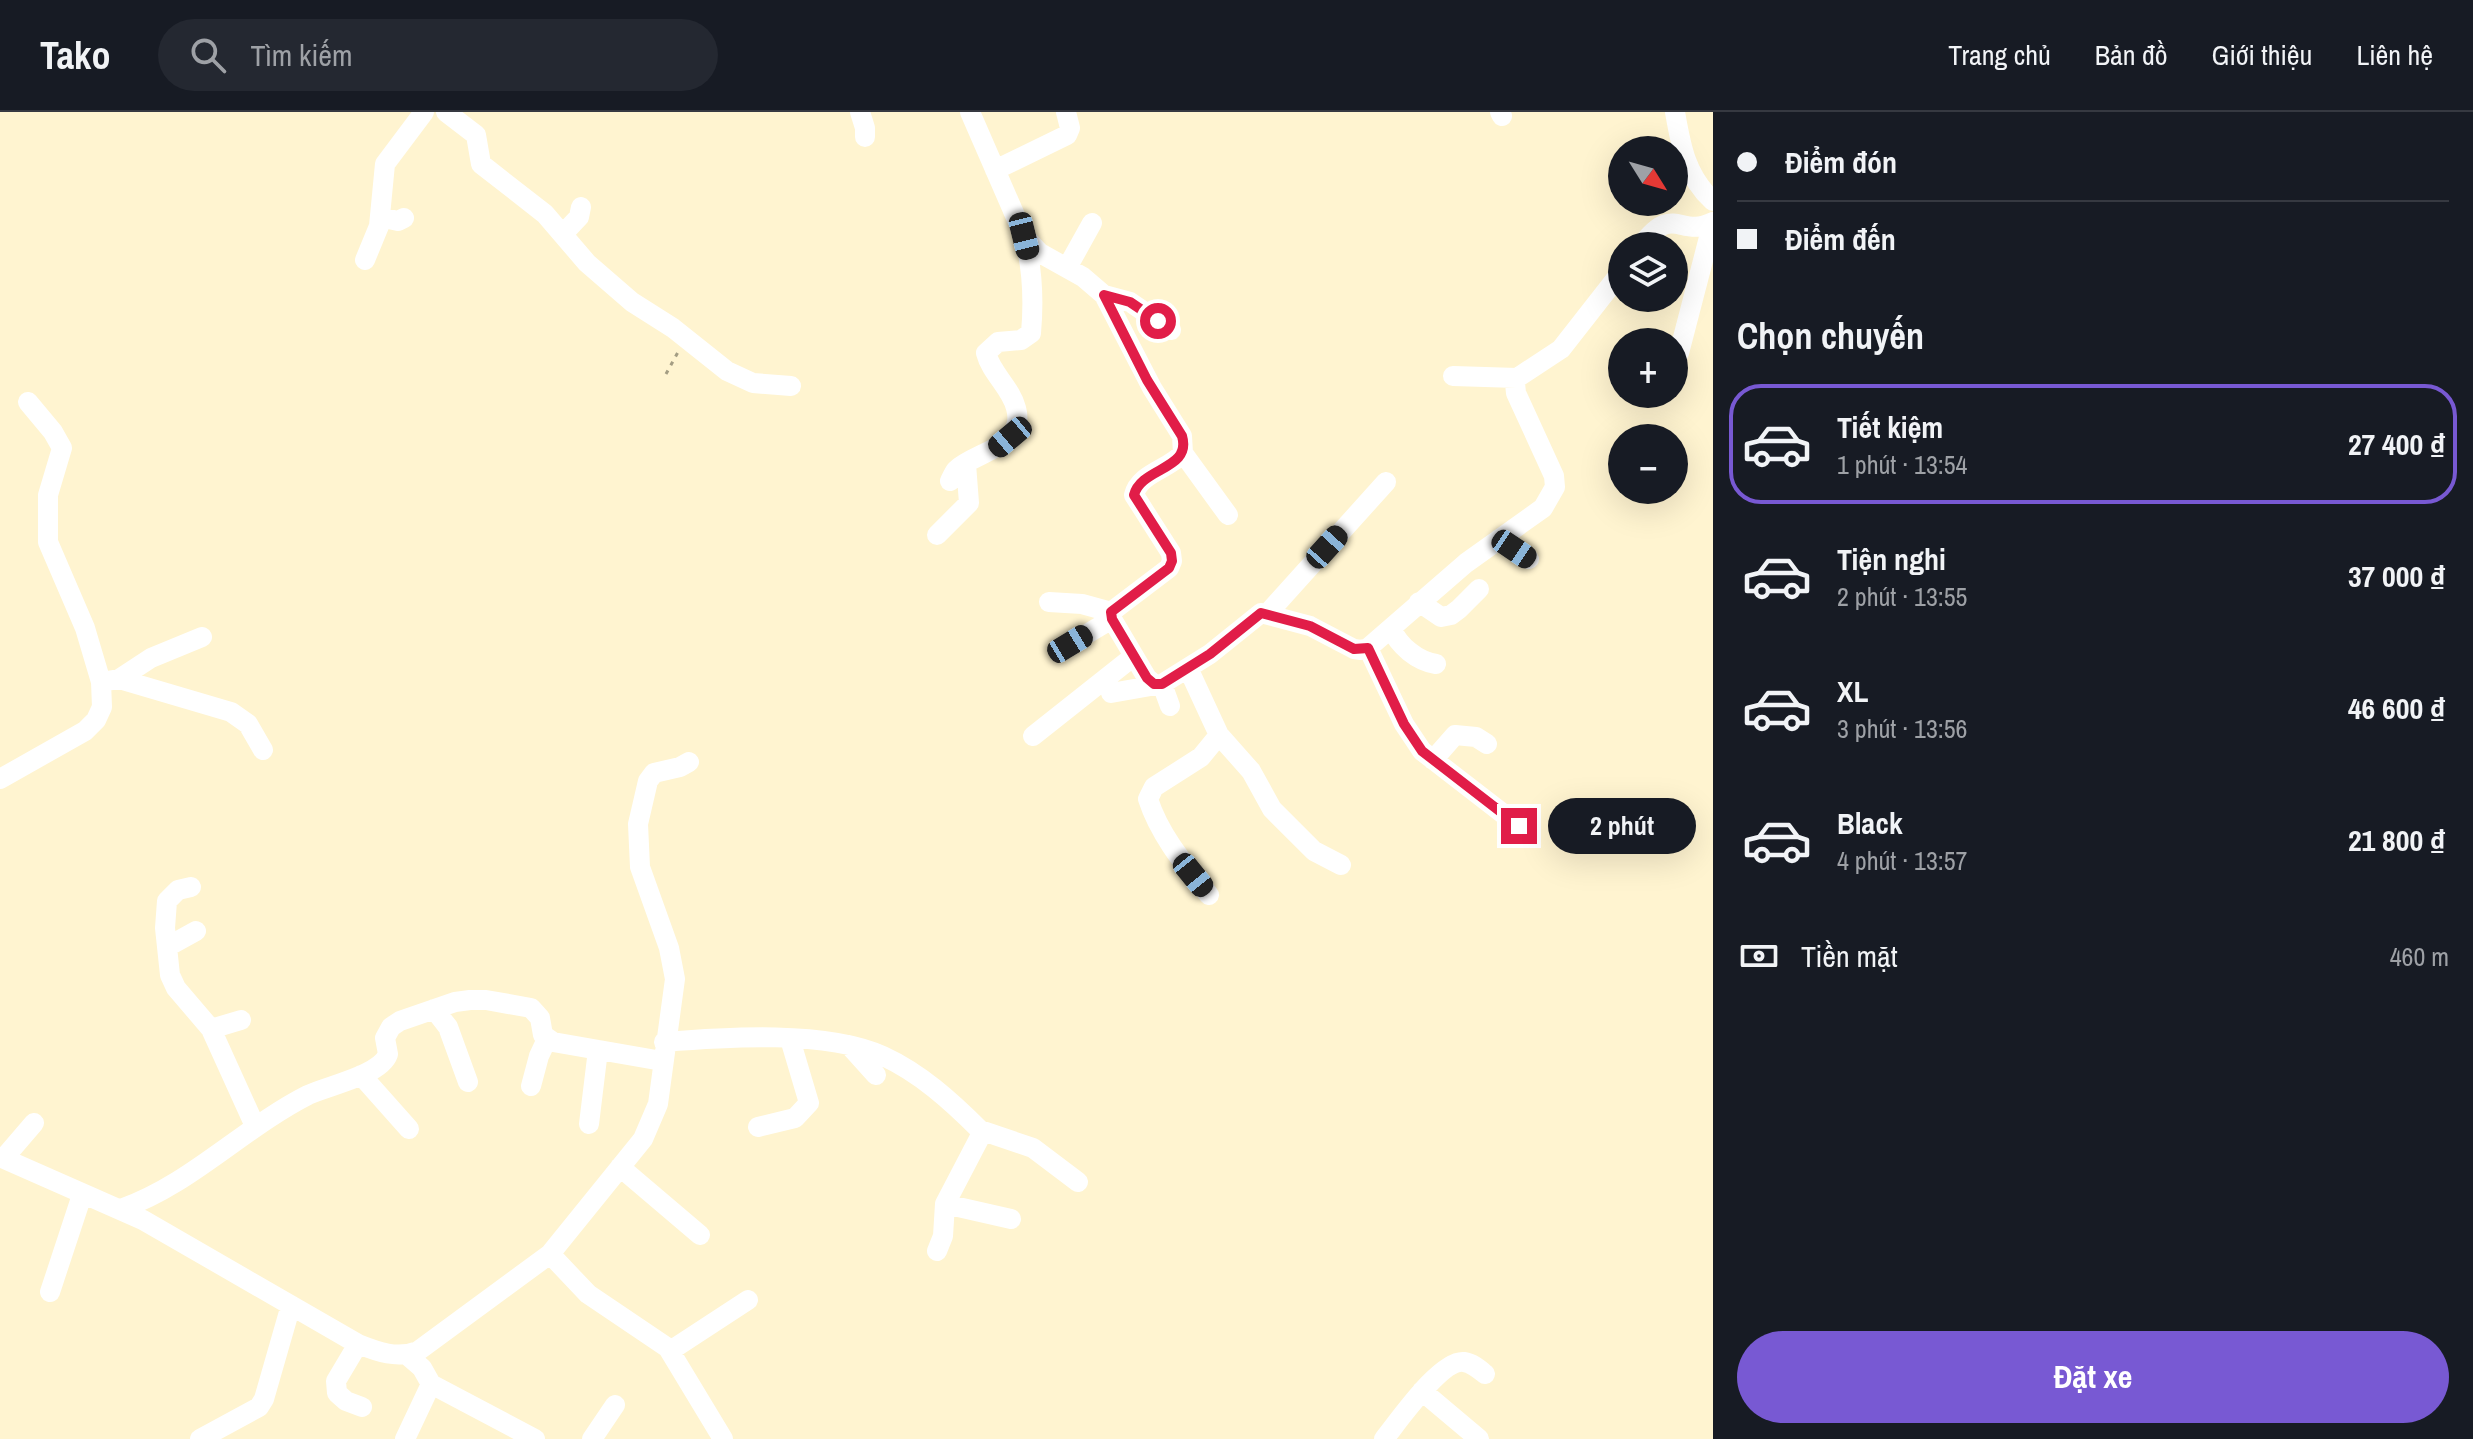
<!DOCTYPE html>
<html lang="vi">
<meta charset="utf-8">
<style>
body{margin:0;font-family:"Archivo Narrow",sans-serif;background:#242831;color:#f1f3f6;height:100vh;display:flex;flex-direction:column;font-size:30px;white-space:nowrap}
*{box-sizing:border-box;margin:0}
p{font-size:26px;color:#9ea1a6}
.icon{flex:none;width:44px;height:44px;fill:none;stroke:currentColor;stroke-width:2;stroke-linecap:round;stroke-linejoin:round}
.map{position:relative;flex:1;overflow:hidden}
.side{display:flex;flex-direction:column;background:#171b24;width:760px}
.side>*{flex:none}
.banner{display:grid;align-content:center;height:176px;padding:0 24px;background:#171b24}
.needle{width:52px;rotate:127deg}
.buttons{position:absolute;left:1608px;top:24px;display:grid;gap:16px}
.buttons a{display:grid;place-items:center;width:80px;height:80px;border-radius:50%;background:#171b24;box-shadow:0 8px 32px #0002;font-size:40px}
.end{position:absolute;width:36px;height:36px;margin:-18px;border:10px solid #e11d48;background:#fff;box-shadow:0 0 0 4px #fff}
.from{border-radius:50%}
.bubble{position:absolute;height:56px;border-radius:28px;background:#171b24;box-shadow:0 8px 32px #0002;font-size:26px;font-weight:700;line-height:56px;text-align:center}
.car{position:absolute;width:24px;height:48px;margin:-24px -12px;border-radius:10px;box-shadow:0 0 6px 2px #0007;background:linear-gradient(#222 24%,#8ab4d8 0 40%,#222 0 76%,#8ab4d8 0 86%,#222 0)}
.banner b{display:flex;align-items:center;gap:28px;height:76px;font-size:30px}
.banner b+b{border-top:2px solid #363941}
.banner i{width:20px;height:20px;background:#f1f3f6}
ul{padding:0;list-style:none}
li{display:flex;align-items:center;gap:24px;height:120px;margin:0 16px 12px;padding:0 8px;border:4px solid transparent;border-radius:32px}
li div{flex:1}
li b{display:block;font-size:30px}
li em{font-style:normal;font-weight:700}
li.active{border-color:#7859d3}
li>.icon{width:72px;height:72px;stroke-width:1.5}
h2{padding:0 24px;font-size:36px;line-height:96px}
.pay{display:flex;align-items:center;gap:20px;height:88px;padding:0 24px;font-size:30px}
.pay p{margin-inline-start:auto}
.cta{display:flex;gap:16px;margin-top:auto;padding:16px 24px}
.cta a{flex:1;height:92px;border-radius:48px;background:#7859d3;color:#fff;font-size:32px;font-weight:700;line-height:92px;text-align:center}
header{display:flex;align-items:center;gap:48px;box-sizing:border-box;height:112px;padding:0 40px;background:#171b24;border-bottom:2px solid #363941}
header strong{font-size:38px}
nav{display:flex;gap:44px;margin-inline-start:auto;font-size:28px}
.search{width:560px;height:72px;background:#242831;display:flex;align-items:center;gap:20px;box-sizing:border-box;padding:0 28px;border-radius:44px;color:#9ea1a6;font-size:30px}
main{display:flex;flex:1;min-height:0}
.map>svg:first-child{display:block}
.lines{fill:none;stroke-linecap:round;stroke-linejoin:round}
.path{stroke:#a49d83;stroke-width:3;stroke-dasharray:4 6;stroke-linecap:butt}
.minor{stroke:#fff;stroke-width:20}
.route{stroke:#e11d48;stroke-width:10}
</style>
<header>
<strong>Tako</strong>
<div class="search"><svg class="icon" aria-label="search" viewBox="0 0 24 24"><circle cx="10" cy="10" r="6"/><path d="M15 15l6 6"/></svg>Tìm kiếm</div>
<nav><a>Trang chủ</a><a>Bản đồ</a><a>Giới thiệu</a><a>Liên hệ</a></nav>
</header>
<main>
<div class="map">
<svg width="1713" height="1327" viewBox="0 0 1713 1327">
<rect width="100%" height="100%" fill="#fff4d0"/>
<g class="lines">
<path class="path" d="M666,262L678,240"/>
<path class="minor" d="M446,0L476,23L481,52L545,102L587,151L632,190L673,216L727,259L753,271L791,274
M860,0L865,16V25
M970,0L1024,124L1040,141L1083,165L1104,183L1152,276L1182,324L1183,341C1170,357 1139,361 1134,383L1171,441L1172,449L1169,456L1111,500L1112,507L1147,566L1154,572
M1500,0L1502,4
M1675,0C1681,35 1686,64 1713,89
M995,58L1067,23L1070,16L1066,0
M380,105L398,109L404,106
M563,122L579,105L581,95
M1641,134C1674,90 1679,127 1713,110
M365,148L379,114L385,52L424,0
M1067,156L1092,111
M1104,183L1130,190L1171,218
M1679,241L1713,110
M1453,264L1517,266
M1183,341L1228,403
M950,369C951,367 954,360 956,358C974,340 1027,335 1016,296C1011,276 991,261 986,241L998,230L1021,228L1031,221C1034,188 1033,160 1025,128
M937,423L969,391L966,352
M1499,427L1529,447
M1049,490L1082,492L1111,500
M1419,490L1441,505L1451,503L1459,497L1479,477
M1268,501L1386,370
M1391,516C1399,534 1417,549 1436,552
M1070,532L1112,507
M1368,536L1404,612L1422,639L1519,714
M1188,556L1219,623L1251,659L1272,697L1314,739L1341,753
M119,567L151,546L202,525
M101,570L119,567L231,600L248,612L263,638
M1162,572L1170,594
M1111,581L1162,572L1210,542L1261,501L1310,514L1354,537L1361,538L1368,536L1466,451L1543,396L1555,375L1554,364L1516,281L1515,271L1517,266L1561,237L1622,159
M1033,624L1134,544
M1433,648L1455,623L1476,625L1487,632
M0,667L85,619L96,608L102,595L101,570L85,516L48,430V383L62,336L53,320L28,290
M191,775L178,778L167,789L165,816L170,863L176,876L211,917L255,1014
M1209,783C1185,753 1160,724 1148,687L1154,675L1201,645L1219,623
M167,835L196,819
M434,897L448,915L468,970
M211,917L241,908
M664,930C726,925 826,918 883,944C920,961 951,989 980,1018L981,1023L945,1092L943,1124L937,1139
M849,933L876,963
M361,963L409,1017
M531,974L539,944L547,927
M589,1012L598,938
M758,1015L795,1006L809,991L790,927
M980,1018L1033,1036L1078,1070
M0,1045L143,1108L358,1232C378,1240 397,1247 418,1239L550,1142L643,1027L658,992L675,867L669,836L640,755L638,712L648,669L654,661L680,655L689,650
M4,1046L34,1011
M620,1055L700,1123
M945,1092L1011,1107
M121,1097C190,1073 243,1016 308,983C327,974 381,963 388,942L385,926L391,915L400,909L455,890L470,888H486L531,896L540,906L543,923L553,930L662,949
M550,1142L588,1182L668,1236L723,1327
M50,1180L82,1083
M358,1232L336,1269L337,1281L346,1289L362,1295
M670,1239L748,1188
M407,1243L422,1256L431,1272L535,1327
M1422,1279L1479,1327
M200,1327L259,1295L264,1287L291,1193
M405,1327L431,1272
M592,1327L615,1293
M1384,1327C1398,1310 1441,1247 1464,1250C1472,1251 1479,1257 1485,1262"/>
</g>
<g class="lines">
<path class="route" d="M1158,209L1130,190L1104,183L1147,268L1182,324C1192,358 1141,355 1134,383L1171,441L1172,449L1169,456L1111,500L1112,507L1147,566L1154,572H1162L1210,542L1261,501L1310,514L1354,537L1368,536L1404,612L1422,639L1519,714"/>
</g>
</svg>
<div class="buttons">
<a><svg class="needle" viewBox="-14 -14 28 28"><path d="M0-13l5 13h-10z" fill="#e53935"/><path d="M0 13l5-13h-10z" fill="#9ea1a6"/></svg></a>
<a><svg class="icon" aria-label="layers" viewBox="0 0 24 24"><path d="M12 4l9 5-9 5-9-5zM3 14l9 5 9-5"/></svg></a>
<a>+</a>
<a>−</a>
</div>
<i class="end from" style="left:1158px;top:209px"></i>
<i class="end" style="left:1519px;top:714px"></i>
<div class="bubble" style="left:1548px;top:686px;width:148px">2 phút</div>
<i class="car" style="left:1024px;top:124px;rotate:166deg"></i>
<i class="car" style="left:1010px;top:325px;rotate:230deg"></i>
<i class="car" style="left:1327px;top:435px;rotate:42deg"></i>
<i class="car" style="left:1514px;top:437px;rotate:124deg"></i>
<i class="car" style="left:1070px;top:532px;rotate:59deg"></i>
<i class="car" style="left:1193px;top:763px;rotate:141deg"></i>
</div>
<section class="side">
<div class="banner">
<b><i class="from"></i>Điểm đón</b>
<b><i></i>Điểm đến</b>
</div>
<h2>Chọn chuyến</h2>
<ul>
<li class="active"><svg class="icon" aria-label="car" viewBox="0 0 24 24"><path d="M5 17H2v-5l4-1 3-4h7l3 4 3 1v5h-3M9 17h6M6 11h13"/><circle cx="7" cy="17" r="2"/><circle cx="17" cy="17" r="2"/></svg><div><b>Tiết kiệm</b><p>1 phút · 13:54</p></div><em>27 400 ₫</em></li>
<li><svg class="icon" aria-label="car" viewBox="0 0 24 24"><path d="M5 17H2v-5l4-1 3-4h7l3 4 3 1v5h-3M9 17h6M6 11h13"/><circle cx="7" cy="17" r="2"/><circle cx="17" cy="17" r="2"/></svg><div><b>Tiện nghi</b><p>2 phút · 13:55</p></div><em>37 000 ₫</em></li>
<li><svg class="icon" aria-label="car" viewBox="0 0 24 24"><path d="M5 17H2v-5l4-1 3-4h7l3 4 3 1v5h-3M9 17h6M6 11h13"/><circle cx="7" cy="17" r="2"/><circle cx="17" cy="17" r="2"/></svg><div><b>XL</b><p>3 phút · 13:56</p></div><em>46 600 ₫</em></li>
<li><svg class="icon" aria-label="car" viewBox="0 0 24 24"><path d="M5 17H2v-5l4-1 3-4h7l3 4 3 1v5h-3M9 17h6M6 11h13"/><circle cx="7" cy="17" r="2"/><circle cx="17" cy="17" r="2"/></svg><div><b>Black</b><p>4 phút · 13:57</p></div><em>21 800 ₫</em></li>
</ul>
<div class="pay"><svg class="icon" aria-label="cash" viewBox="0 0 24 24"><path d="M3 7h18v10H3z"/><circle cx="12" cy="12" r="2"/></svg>Tiền mặt<p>460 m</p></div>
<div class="cta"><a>Đặt xe</a></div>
</section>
</main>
